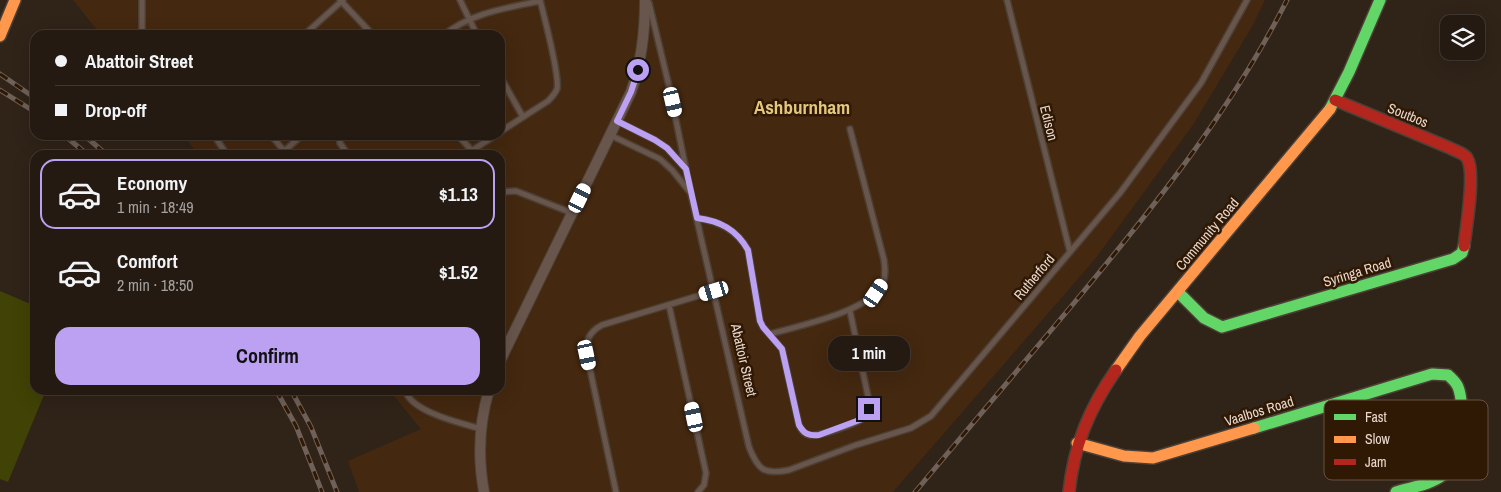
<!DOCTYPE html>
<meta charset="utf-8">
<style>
body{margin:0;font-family:"Archivo Narrow",sans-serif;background:#302720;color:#f1f3f6;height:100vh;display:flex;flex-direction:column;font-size:19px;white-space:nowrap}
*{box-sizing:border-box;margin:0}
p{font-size:16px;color:#a3a19f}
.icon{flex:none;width:28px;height:28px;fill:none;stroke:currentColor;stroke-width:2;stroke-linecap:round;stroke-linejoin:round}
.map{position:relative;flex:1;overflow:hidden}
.drawer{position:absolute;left:30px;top:150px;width:475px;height:245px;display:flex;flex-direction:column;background:#241a12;border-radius:15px;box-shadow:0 5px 20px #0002,0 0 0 1px #413832}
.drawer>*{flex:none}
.top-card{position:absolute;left:30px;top:30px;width:475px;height:110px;border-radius:15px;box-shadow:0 5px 20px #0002,0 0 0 1px #413832;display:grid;align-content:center;height:110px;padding:0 25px;background:#241a12}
.buttons{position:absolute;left:1440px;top:15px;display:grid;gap:10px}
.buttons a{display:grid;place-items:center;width:45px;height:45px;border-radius:10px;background:#241a12;box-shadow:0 5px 20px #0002,0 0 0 1px #413832;font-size:25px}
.end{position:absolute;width:22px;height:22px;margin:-11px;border:6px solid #bca0f2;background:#111;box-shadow:0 0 0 2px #111}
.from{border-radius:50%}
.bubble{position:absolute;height:35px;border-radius:15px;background:#241a12;box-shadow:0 5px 20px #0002,0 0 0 1px #413832;font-size:16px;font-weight:700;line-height:35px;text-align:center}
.car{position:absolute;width:15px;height:30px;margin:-15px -8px;border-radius:6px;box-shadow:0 0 4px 1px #0007;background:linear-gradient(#fff 24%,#345 0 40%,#fff 0 76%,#345 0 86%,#fff 0)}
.top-card b{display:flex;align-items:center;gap:18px;height:48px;font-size:19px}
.top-card b+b{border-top:1px solid #413832}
.top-card i{width:12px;height:12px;background:#f1f3f6}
ul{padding:9px 0 0;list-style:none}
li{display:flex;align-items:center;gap:15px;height:70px;margin:0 10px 8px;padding:0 15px;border:2px solid transparent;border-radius:15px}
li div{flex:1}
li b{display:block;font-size:19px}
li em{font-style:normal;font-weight:700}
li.on{border-color:#bca0f2}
li>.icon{width:45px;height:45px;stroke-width:1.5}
.cta{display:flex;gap:10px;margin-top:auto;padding:10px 25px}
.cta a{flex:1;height:58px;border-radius:15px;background:#bca0f2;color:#111;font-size:20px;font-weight:700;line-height:58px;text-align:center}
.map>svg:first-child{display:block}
.built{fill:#442810}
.green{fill:#414205}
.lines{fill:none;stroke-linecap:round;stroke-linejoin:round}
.lane-casing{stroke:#4c4036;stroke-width:8}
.street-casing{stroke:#4c4036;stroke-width:12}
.fast-casing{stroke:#4c4036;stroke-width:14}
.slow-casing{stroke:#4c4036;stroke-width:14}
.jam-casing{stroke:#4c4036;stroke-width:14}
.lane{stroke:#68554b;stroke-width:5}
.street{stroke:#68554b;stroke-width:10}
.fast{stroke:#63d668;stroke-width:11}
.slow{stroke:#ff974d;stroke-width:11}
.jam{stroke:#b3261e;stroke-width:11}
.rail-casing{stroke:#6f6058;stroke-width:5}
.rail{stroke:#2f1804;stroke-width:3;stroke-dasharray:9;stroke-linecap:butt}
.route{stroke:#bca0f2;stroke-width:6}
.labels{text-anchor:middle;stroke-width:5;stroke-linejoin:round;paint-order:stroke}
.street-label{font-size:14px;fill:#e9d8cc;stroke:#2f1804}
.district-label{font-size:19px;font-weight:bold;fill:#e4c77c;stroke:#2f1804}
.key{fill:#2f1804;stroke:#675240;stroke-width:1}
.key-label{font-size:14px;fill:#e9d8cc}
</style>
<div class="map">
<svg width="1501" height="492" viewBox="0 0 1501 492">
<rect width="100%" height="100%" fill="#302318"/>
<path class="built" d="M73,0H1265L1253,25L1193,125L1096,258L893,492H359L348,461L421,429L389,390H500V155H199L183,135H500V35H101Z"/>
<path class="green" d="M0,291L35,306V390H46L8,482L0,479Z"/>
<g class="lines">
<defs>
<path id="lane" d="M142,0V35
M340,0L373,35
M460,0L477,35
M1007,0L1070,252
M649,3L669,86L691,194L749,447C758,470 764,475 789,470L856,445L911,428L931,416L1120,193L1201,83L1247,0
M304,35L343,0
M444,35C470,13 507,8 540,1
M500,76L523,117
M617,121L655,140L667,148L686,169
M500,132L548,101C552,97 555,94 557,89C560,76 544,16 540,0
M214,135L227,155
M271,135L284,151
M339,135L340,143L348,155
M458,135L472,151
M610,135L660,159L672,170L689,191
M280,155L302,135
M465,155L496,135
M500,192L516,191L572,213
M697,218C719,221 737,230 748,250L760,321L763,327L782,349L799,425C802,430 803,434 810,435C818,437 860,423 866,416C869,411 869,406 869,401L850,311
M669,305L706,473L704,485L698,492
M770,334C798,326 872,311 883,283C886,275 885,268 884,260L850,129
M405,390C411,412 461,423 481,429
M616,492L587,355C585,341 589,332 602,325L714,291"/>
<path id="street" d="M500,361L631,92C642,61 645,32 645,0
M484,492C478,459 479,423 489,390"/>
<path id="fast" d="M1330,109L1349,72L1380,0
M1178,292L1204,318L1222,327L1453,259L1462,253L1464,246
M1254,428L1432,374L1448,375C1452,379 1456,382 1458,387C1466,406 1460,461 1443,475C1430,485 1412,487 1396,492"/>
<path id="slow" d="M0,36L15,0
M1116,370L1140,336L1330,109
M1077,443L1124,456L1153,458L1254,428"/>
<path id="jam" d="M1335,100L1450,148C1455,151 1464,153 1467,158C1476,172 1466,228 1464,246
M1069,492C1074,445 1089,409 1116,370"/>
</defs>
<use href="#lane" class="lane-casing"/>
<use href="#street" class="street-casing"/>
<use href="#fast" class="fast-casing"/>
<use href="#slow" class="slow-casing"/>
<use href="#jam" class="jam-casing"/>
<use href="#lane" class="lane"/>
<use href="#street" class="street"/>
<use href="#fast" class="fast"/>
<use href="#slow" class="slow"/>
<use href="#jam" class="jam"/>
<defs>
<path id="rail" d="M0,74L35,98
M0,90L35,112
M64,135L88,155
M84,135L107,155
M276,390L296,426L322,492
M291,390L311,427L337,492
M915,492C968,429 1021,366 1074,303C1153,208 1231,111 1287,0"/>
</defs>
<use href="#rail" class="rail-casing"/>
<use href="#rail" class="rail"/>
</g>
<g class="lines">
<path class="route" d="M638,70L631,92L617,121L655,140L667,148L686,169L697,218C720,221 736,229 748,250L760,321L763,327L782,349L799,425C804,434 809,436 819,435L862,419L869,409"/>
</g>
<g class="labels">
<g class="street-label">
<text transform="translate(1408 115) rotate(22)" y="5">Soutbos</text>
<text transform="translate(1049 123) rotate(76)" y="5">Edison</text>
<text transform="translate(1207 234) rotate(-50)" y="5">Community Road</text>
<text transform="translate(1357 272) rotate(-17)" y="5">Syringa Road</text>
<text transform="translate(1034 277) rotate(-50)" y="5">Rutherford</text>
<text transform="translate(744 360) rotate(77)" y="5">Abattoir Street</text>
<text transform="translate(1259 411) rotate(-17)" y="5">Vaalbos Road</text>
</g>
<g class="district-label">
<text x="802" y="114">Ashburnham</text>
</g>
</g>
<rect x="1324" y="400" width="164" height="80" rx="8" class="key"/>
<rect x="1334" y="414" width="22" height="6" fill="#63d668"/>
<rect x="1334" y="436" width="22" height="7" fill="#ff974d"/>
<rect x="1334" y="459" width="22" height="6" fill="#b3261e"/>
<g class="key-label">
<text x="1365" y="422">Fast</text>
<text x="1365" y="444">Slow</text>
<text x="1365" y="467">Jam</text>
</g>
</svg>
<div class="buttons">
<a><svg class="icon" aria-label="layers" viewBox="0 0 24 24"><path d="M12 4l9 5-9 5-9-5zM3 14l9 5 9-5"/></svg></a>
</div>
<i class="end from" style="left:638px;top:70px"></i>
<i class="end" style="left:869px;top:409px"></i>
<div class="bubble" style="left:828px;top:336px;width:82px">1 min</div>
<i class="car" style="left:673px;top:102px;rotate:167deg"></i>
<i class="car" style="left:580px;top:198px;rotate:26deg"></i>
<i class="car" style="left:714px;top:291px;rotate:253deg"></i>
<i class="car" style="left:876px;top:293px;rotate:34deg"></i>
<i class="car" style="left:587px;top:355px;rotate:168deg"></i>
<i class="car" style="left:694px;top:417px;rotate:348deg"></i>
<div class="top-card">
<b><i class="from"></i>Abattoir Street</b>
<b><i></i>Drop-off</b>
</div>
<section class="drawer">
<ul>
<li class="on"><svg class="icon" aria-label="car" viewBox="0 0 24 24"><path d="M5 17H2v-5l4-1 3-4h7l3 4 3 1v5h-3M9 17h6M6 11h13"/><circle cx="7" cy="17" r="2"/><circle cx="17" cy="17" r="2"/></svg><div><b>Economy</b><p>1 min · 18:49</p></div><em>$1.13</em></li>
<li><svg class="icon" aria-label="car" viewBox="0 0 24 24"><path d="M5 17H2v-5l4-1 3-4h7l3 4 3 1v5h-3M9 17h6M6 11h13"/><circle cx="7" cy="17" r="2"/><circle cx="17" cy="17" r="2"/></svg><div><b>Comfort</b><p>2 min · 18:50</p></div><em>$1.52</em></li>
</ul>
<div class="cta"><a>Confirm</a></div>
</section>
</div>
